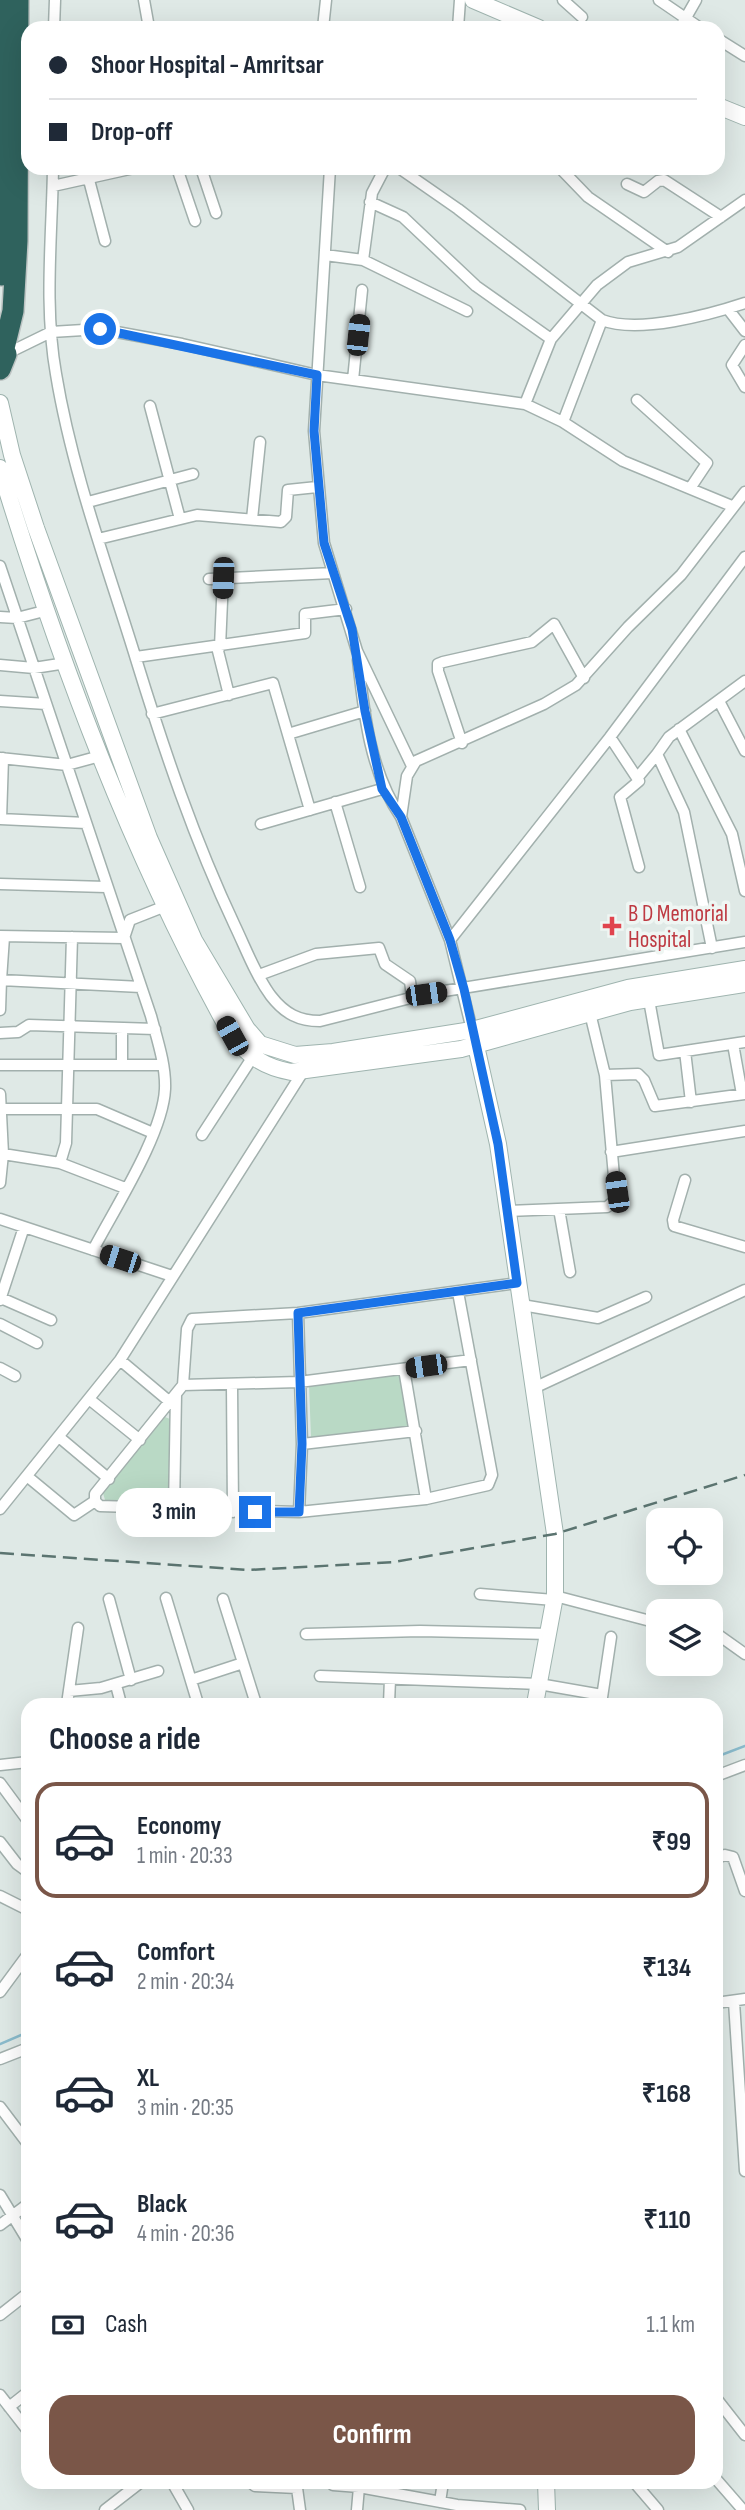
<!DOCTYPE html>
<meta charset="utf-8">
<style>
body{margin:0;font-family:"Sofia Sans Condensed",sans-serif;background:#f6f6f7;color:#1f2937;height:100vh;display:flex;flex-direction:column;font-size:26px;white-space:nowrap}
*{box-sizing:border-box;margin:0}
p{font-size:23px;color:#747a83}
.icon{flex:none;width:38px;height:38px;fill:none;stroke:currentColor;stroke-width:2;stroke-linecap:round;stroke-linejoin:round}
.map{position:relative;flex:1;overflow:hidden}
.details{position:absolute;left:21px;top:1698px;width:702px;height:791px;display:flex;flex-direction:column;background:#fff;border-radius:21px;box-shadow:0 7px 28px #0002}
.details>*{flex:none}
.top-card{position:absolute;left:21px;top:21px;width:704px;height:154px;border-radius:21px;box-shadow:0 7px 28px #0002;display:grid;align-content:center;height:154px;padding:0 28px;background:#fff}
.fabs{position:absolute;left:646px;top:1508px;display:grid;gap:14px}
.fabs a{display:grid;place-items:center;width:77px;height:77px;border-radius:14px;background:#fff;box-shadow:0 7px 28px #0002;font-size:35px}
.end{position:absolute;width:32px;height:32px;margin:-16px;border:9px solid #1a73e8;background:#fff;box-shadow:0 0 0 4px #fff}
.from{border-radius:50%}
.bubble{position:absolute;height:49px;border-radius:21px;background:#fff;box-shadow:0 7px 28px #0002;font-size:23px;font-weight:700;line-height:49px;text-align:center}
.car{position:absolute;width:21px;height:42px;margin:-21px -10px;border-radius:9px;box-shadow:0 0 5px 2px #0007;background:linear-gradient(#222 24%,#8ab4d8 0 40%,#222 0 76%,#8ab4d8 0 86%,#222 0)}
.top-card b{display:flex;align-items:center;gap:24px;height:66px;font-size:26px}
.top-card b+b{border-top:2px solid #e0e1e3}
.top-card i{width:18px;height:18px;background:#1f2937}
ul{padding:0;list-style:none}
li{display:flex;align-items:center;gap:21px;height:116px;margin:0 14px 10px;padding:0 14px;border:4px solid transparent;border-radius:21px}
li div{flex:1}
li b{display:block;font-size:26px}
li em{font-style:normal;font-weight:700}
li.current{border-color:#7a5648}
li>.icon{width:63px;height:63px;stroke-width:1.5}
h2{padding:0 28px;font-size:32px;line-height:84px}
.pay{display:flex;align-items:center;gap:18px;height:77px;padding:0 28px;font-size:26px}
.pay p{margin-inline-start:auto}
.action{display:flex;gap:14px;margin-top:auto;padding:14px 28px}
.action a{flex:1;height:80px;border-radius:21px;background:#7a5648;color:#fff;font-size:28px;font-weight:700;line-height:80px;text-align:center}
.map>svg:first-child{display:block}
.green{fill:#b9d9c5}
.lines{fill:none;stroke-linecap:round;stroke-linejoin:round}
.stream{stroke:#8abbcc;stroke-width:2.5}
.street-casing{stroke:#a2b0ad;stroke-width:13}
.secondary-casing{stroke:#9fb4af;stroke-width:18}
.highway-casing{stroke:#bcc3c2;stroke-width:24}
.street{stroke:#fff;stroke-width:10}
.secondary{stroke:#fff;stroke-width:16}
.highway{stroke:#2f625d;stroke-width:21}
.rail{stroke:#5b7470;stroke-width:2.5;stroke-dasharray:14 7;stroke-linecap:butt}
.route{stroke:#1a73e8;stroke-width:9}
.health-dot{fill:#e0444e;stroke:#eff6f3;stroke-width:2.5}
.labels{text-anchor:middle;stroke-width:7;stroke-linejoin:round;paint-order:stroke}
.health-label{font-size:23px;fill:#be3a42;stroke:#eff6f3;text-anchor:start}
</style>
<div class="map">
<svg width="745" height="2510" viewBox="0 0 745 2510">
<rect width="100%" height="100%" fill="#dfe9e6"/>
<path class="green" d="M400,1371L410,1427L311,1438L309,1385Z
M165,1417L170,1419L169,1500H105L103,1493Z"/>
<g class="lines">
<path class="stream" d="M716,1757L745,1746
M0,2044L28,2032"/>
<defs>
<path id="street" d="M144,0L149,28
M563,0L582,17
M659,0L700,28
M54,28L55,0
M323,28L326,0
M458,28L460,0
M680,28L696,0
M718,39L745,56
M53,168C52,236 44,307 56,374C72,471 107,565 136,659C164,750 194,839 235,926C246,949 256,976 271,996C285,1014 299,1021 320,1021L426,994L745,942
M177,168L195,221
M201,168L216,213
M330,168L314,431L324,543L357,651L412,766
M399,168L458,209L602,320C638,334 709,315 745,303
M560,168L588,197L668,252
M89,180L105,241
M627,184L644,192L658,181L664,180L721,217
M53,186L134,168
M370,202L403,217L476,286L551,339
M325,255L363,260L372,193L385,168
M363,260L467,311
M728,309L745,331
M745,345L732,365L745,387
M6,354L51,332L100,329L182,344L317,375L525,404L563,422L623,461L732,506
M353,380L362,290
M637,400L707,463L691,487
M525,404L551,339L597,285L628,262L678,247L745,200
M150,406L180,519
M563,422L602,320
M88,502L193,474
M252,519L260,442
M98,539L197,515L281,522L286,517L288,490L317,487
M0,566L151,1016C157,1039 166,1065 165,1089C163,1134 115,1208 93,1250
M209,579L333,573
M0,617L17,618L48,610
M217,647L229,695
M220,647L223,578
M136,657L305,633V614L346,609
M358,660C364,714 370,772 401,817
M0,665L34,668L66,663
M0,701L46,704
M719,701L745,751
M152,714L273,683L310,810
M679,729L732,834L745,891
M288,734L365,711
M610,737L639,781L620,797L639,867
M462,743L438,671V664L443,662L532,642L554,624L584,678
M0,758L67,765L100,756
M638,777L657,754
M335,802L360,887
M0,819L86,823
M1,819L3,758
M261,824L382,789
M0,884L106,887
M0,936L124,938L130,920L163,907
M450,940L401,817L407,776L416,761L544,704L576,685L628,627L681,575L745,492
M712,948L684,812L657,754L669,737L745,681
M259,975L316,954L379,948L385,964L410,981L412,997
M1,980L4,937
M649,1000L659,1055L745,1042
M0,1010L1,980L141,987
M590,1013L605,1075L638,1074L644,1080L655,1106L745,1094
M472,1030L450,940L610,737L745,557
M0,1033L18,1032L29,1025L155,1029
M733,1044L742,1094
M685,1051L691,1102
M0,1065H162
M122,1065V1028
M0,1094L3,1154L0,1183
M1,1109H97L153,1133
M202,1135L252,1058
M611,1152L745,1131
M3,1154L60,1163L125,1188
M60,1163L66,1143L72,937
M685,1180L673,1220L674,1226L745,1247
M559,1209L570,1272
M507,1211L607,1207L616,1199L605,1075
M0,1219L172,1276
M458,1292L492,1475L488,1485L426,1499L299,1512L100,1506L95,1501V1494L183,1385L187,1329L192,1319L298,1313L517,1283
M1,1298L51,1320
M0,1300L24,1227
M522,1305L598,1318L646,1297
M298,1313L302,1444L299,1512
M0,1324L37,1343
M120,1360L170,1402
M0,1368L15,1376
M404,1369L426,1499
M183,1385L299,1382L471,1360
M232,1385L233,1512
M536,1387L745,1290
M89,1399L140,1440
M59,1437L109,1479
M302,1444L416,1431
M28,1477L74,1515L95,1501
M0,1509L120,1360L304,1070
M174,1509L176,1394
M480,1594L554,1600
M555,1596L658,1623
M166,1598L198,1704
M109,1599L131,1680
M223,1599L256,1704
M710,1633L717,1634L745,1654
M306,1634L420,1631L549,1634
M320,1676L539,1684L602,1695
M191,1680L243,1663
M116,1685L121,1704
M69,1691L101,1688L158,1671
M67,1704L78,1628
M389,1704L390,1679
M601,1704L611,1637
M0,1765L28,1762
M716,1776L745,1765
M0,1783L28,1821
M0,1842L17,1864L28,1872
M716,1858L725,1855L733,1857L745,1891
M0,1896L28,1910
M0,1992L28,1954
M734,2002L745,2171
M716,2003L745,1999
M0,2059L28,2048
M0,2107L28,2144
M0,2195L28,2241
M0,2225L28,2204
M0,2315L28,2293
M0,2395L28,2431
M716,2398L745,2435
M9,2407L28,2392
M716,2479L743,2510
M172,2482L188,2510
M250,2482L255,2486L297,2488L300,2510
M360,2482L359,2487L457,2505L520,2510
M634,2482L658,2510
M333,2485L359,2487L357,2510
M440,2502L443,2482
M105,2510L141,2482"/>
<path id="secondary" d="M473,0L539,28
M718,106L745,117
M0,403L12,455L36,528L149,838L194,940L247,1029L260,1044L295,1055L333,1052L472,1030L628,988L745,969
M0,468C60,664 132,857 232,1036C250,1057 264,1067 291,1072L461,1049L630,1002L745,984
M474,1037L498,1144L555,1534V1596L535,1704
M546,2482L547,2510"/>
<path id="highway" d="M1,0L2,275
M0,343L6,354L0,369
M4,348L13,311L17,241L18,0"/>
</defs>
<use href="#street" class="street-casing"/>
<use href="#secondary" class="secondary-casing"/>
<use href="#highway" class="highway-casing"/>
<use href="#street" class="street"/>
<use href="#secondary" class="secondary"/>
<use href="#highway" class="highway"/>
<path class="rail" d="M0,1553L249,1570L394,1562L555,1534L745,1475"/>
</g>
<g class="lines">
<path class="route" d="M100,329L317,375L314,431L324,543L352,629L365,711L382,789L401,817L450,940L464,989L498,1144L517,1283L298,1313L302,1444L299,1512H255"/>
</g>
<path class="health-dot" d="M608.5 915.5h7v7h7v7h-7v7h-7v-7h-7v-7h7z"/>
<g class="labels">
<g class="health-label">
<text x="628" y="921">B D Memorial<tspan x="628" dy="26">Hospital</tspan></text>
</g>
</g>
</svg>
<div class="fabs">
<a><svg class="icon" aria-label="locate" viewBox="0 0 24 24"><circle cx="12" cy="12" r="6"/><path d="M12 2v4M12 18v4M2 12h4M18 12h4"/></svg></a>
<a><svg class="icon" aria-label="layers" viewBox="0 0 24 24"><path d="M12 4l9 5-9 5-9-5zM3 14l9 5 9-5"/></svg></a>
</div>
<i class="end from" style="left:100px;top:329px"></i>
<i class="end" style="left:255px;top:1512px"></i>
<div class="bubble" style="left:116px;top:1488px;width:116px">3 min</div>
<i class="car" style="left:358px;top:335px;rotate:6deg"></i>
<i class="car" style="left:223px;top:578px;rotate:182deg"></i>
<i class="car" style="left:426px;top:994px;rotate:82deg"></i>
<i class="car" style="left:232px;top:1036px;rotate:331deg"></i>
<i class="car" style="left:617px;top:1192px;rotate:352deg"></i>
<i class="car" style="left:120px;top:1259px;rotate:288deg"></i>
<i class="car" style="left:426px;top:1366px;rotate:262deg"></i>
<div class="top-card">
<b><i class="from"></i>Shoor Hospital - Amritsar</b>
<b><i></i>Drop-off</b>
</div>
<section class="details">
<h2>Choose a ride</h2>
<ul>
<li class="current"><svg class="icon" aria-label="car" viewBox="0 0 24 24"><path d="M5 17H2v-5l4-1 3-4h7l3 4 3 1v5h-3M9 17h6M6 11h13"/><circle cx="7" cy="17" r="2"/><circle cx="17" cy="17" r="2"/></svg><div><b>Economy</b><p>1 min · 20:33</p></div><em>₹99</em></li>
<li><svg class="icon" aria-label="car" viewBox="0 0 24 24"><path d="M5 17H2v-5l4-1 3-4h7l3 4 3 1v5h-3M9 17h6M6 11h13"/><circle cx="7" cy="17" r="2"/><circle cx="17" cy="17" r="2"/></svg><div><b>Comfort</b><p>2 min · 20:34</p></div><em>₹134</em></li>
<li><svg class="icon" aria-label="car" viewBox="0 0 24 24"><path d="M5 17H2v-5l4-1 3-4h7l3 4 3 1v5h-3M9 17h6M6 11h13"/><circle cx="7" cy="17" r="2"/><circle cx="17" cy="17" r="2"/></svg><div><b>XL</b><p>3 min · 20:35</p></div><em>₹168</em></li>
<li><svg class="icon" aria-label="car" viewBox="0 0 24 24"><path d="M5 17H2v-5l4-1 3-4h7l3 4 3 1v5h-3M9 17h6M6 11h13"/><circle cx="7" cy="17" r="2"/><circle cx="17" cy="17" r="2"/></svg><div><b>Black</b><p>4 min · 20:36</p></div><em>₹110</em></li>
</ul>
<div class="pay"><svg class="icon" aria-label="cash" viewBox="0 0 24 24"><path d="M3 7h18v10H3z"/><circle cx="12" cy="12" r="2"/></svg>Cash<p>1.1 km</p></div>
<div class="action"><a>Confirm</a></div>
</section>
</div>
